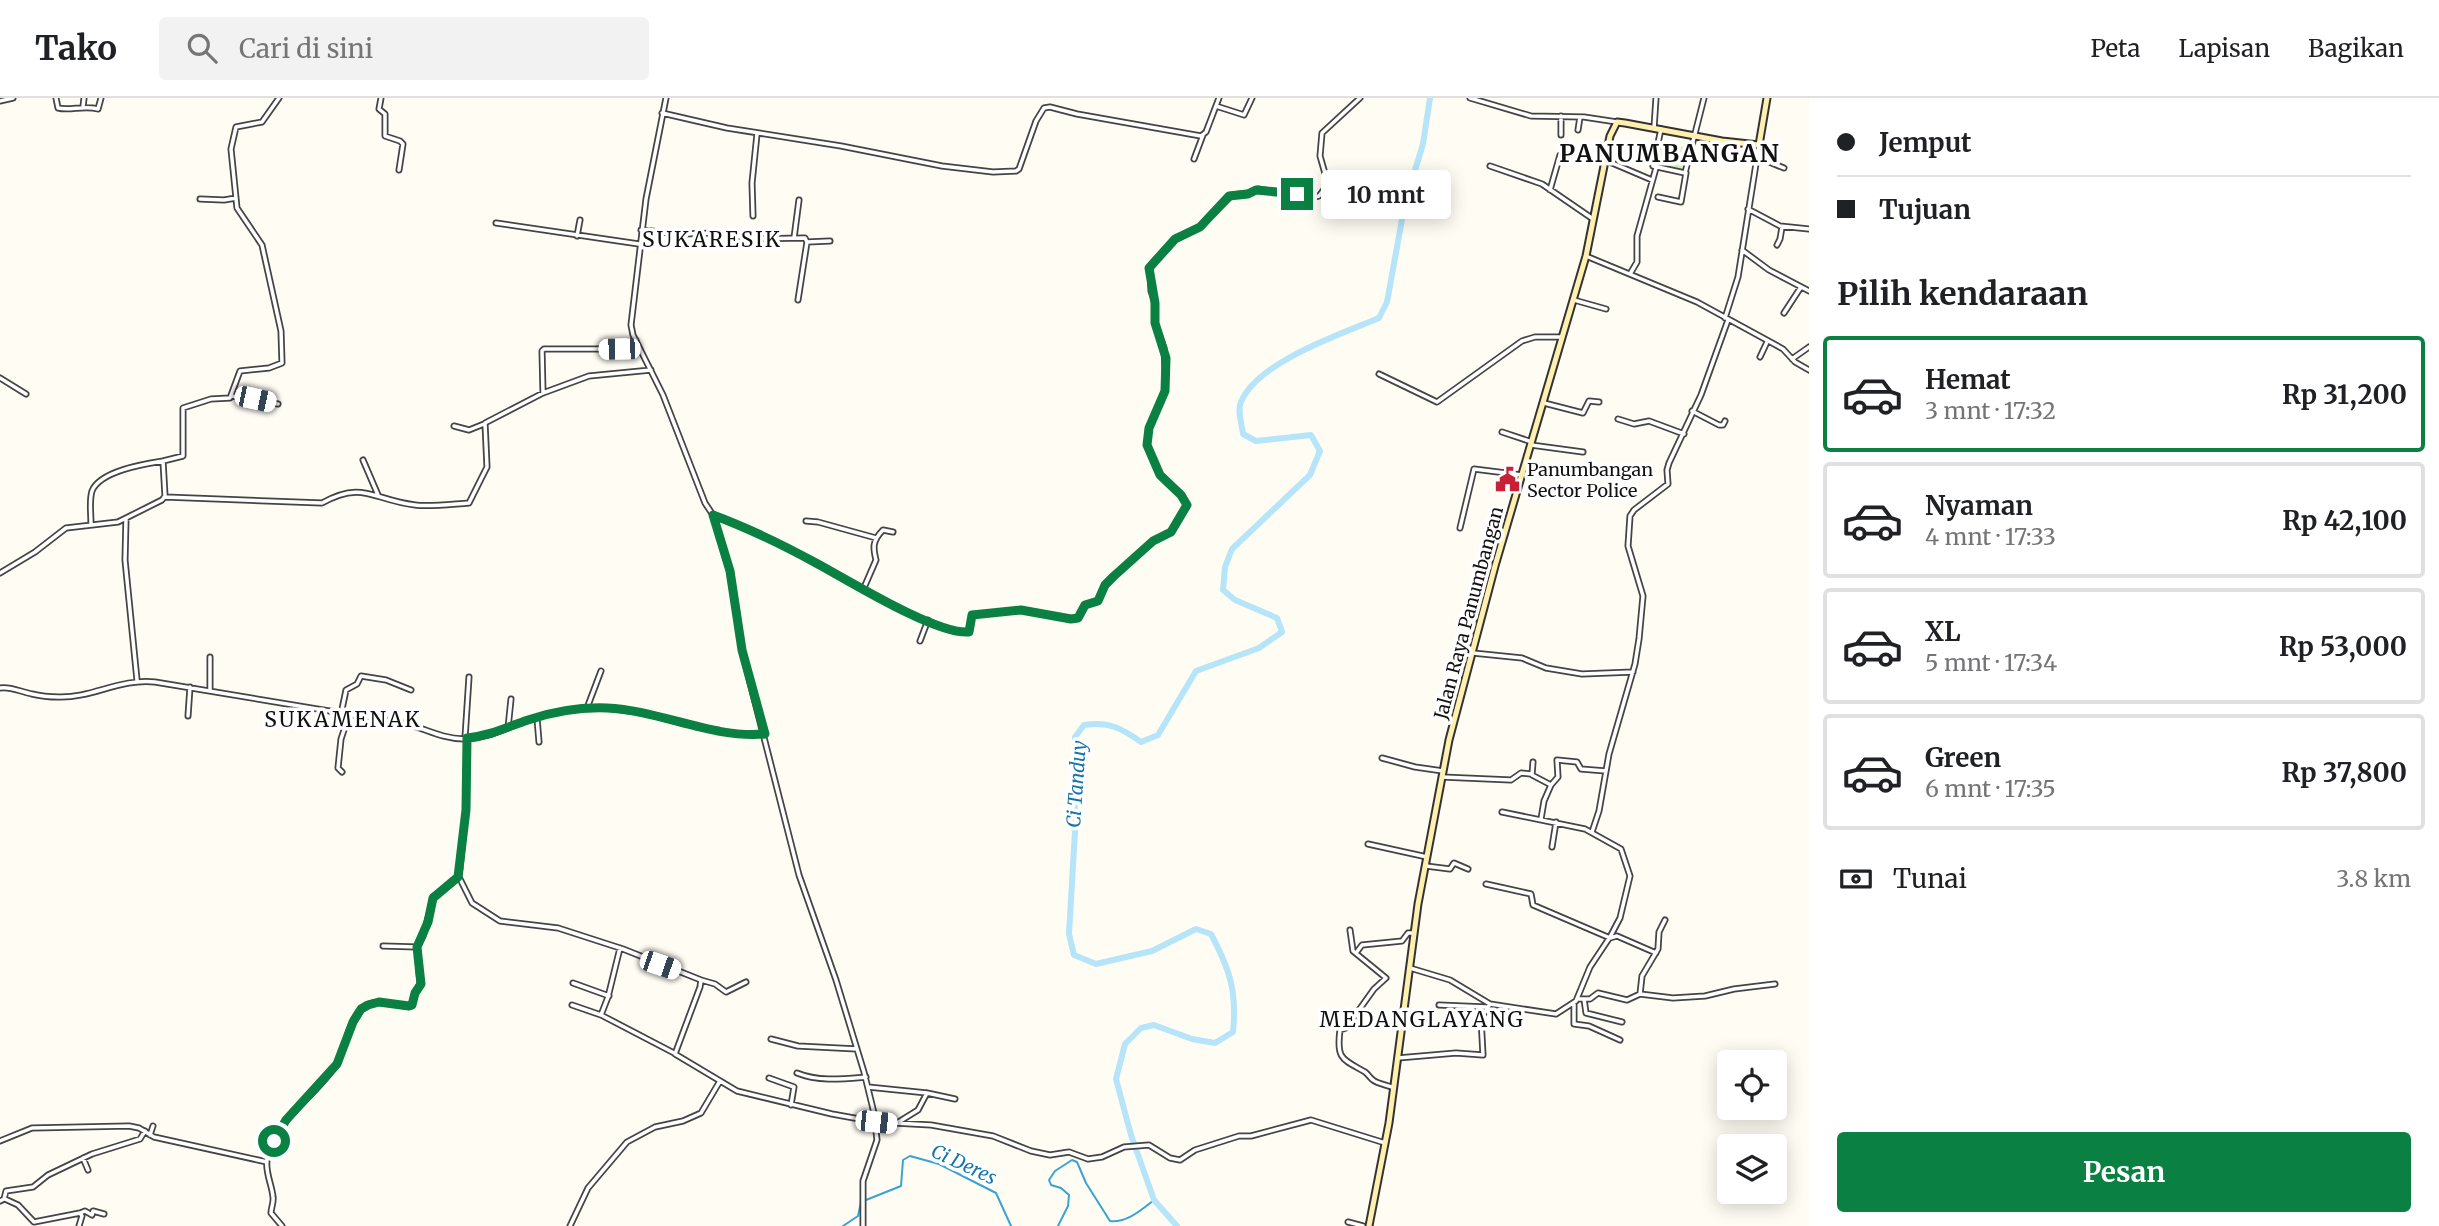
<!DOCTYPE html>
<html lang="id">
<meta charset="utf-8">
<style>
body{margin:0;font-family:Merriweather,serif;background:#f2f2f2;color:#202124;height:100vh;display:flex;flex-direction:column;font-size:26px;white-space:nowrap}
*{box-sizing:border-box;margin:0}
p{font-size:23px;color:#757577}
.icon{flex:none;width:38px;height:38px;fill:none;stroke:currentColor;stroke-width:2;stroke-linecap:round;stroke-linejoin:round}
.map{position:relative;flex:1;overflow:hidden}
.details{display:flex;flex-direction:column;background:#fff;width:630px}
.details>*{flex:none}
.banner{display:grid;align-content:center;height:154px;padding:0 28px;background:#fff}
.tools{position:absolute;left:1717px;top:952px;display:grid;gap:14px}
.tools a{display:grid;place-items:center;width:70px;height:70px;border-radius:7px;background:#fff;box-shadow:0 4px 18px #0003;font-size:35px}
.end{position:absolute;width:32px;height:32px;margin:-16px;border:9px solid #0b8043;background:#fff;box-shadow:0 0 0 4px #fff}
.from{border-radius:50%}
.bubble{position:absolute;height:49px;border-radius:7px;background:#fff;box-shadow:0 4px 18px #0003;font-size:23px;font-weight:700;line-height:49px;text-align:center}
.car{position:absolute;width:21px;height:42px;margin:-21px -10px;border-radius:9px;box-shadow:0 0 5px 2px #0007;background:linear-gradient(#fff 24%,#345 0 40%,#fff 0 76%,#345 0 86%,#fff 0)}
.banner b{display:flex;align-items:center;gap:24px;height:66px;font-size:26px}
.banner b+b{border-top:2px solid #e0e0e0}
.banner i{width:18px;height:18px;background:#202124}
ul{padding:0;list-style:none}
li{display:flex;align-items:center;gap:21px;height:116px;margin:0 14px 10px;padding:0 14px;border:4px solid #e0e0e0;border-radius:7px}
li div{flex:1}
li b{display:block;font-size:26px}
li em{font-style:normal;font-weight:700}
li.current{border-color:#0b8043}
li>.icon{width:63px;height:63px;stroke-width:1.5}
h2{padding:0 28px;font-size:32px;line-height:84px}
.pay{display:flex;align-items:center;gap:18px;height:77px;padding:0 28px;font-size:26px}
.pay p{margin-inline-start:auto}
.primary-button{display:flex;gap:14px;margin-top:auto;padding:14px 28px}
.primary-button a{flex:1;height:80px;border-radius:7px;background:#0b8043;color:#fff;font-size:28px;font-weight:700;line-height:80px;text-align:center}
header{display:flex;align-items:center;gap:42px;box-sizing:border-box;height:98px;padding:0 35px;background:#fff;border-bottom:2px solid #e0e0e0}
header strong{font-size:33px}
nav{display:flex;gap:38px;margin-inline-start:auto;font-size:24px}
.search{width:490px;height:63px;background:#f2f2f2;display:flex;align-items:center;gap:18px;box-sizing:border-box;padding:0 24px;border-radius:7px;color:#757577;font-size:26px}
main{display:flex;flex:1;min-height:0}
.map>svg:first-child{display:block}
.green{fill:#d9ecbb}
.lines{fill:none;stroke-linecap:round;stroke-linejoin:round}
.stream{stroke:#3aa3d3;stroke-width:2}
.river{stroke:#b6e5f9;stroke-width:6}
.minor-casing{stroke:#444;stroke-width:7}
.secondary-casing{stroke:#333;stroke-width:9}
.minor{stroke:#fff;stroke-width:3.5}
.secondary{stroke:#fff0af;stroke-width:5}
.route{stroke:#0b8043;stroke-width:9}
.labels{text-anchor:middle;stroke-width:7;stroke-linejoin:round;paint-order:stroke}
.poi-label{font-size:18px;fill:#111;stroke:#fff;text-anchor:start}
.street-label{font-size:18px;fill:#111;stroke:#fff}
.water-label{font-size:19px;font-style:italic;fill:#1274aa;stroke:#fff}
.quarter-label{font-size:21px;letter-spacing:2px;fill:#111;stroke:#fff}
.district-label{font-size:24px;font-weight:bold;letter-spacing:2px;fill:#111;stroke:#fff}
</style>
<header>
<strong>Tako</strong>
<div class="search"><svg class="icon" aria-label="search" viewBox="0 0 24 24"><circle cx="10" cy="10" r="6"/><path d="M15 15l6 6"/></svg>Cari di sini</div>
<nav><a>Peta</a><a>Lapisan</a><a>Bagikan</a></nav>
</header>
<main>
<div class="map">
<svg width="1809" height="1128" viewBox="0 0 1809 1128">
<rect width="100%" height="100%" fill="#fffcf4"/>
<path class="green" d="M1660,44L1688,50L1684,72L1656,66Z"/>
<g class="lines">
<path class="stream" d="M843,1128L858,1118L861,1104L901,1088L903,1062L910,1058L939,1066L996,1095L1011,1128
M1058,1128L1068,1108L1069,1097L1061,1090L1051,1087L1049,1082L1055,1073L1072,1062L1077,1064L1086,1085L1110,1123C1127,1125 1141,1112 1154,1102"/>
<path class="river" d="M1177,1128L1154,1102L1131,1037L1116,981L1125,946L1141,930L1154,927L1192,941L1215,945L1233,934C1237,893 1230,872 1211,836L1196,831L1152,853L1096,866L1074,857L1069,836L1075,733V639L1084,627C1109,623 1121,630 1141,644L1158,637L1196,573L1259,550L1282,534L1277,520L1235,502L1223,492L1225,469L1232,451L1310,377L1320,353L1311,337L1256,343L1243,336C1242,327 1237,312 1241,304C1257,264 1341,236 1379,220L1387,204L1405,105L1423,46L1430,0"/>
<defs>
<path id="minor" d="M56,0L58,10C70,13 84,7 98,11L101,0
M381,0L379,11L385,16V38L400,43L403,46L399,72
M666,0L646,101L631,227L633,237L663,297L705,405L713,417L730,473L742,553L799,777L836,882L864,974L874,1015L877,1042L863,1083V1128
M1470,0L1531,18L1584,19L1617,24
M0,3L13,0
M1216,8L1244,17L1252,0
M83,9L84,0
M662,15L727,30L841,48L942,68L993,74L1016,73L1019,71L1036,23L1044,10L1050,9L1077,16L1201,38L1206,34L1219,0
M1654,30L1656,0
M1661,31L1653,68L1685,75L1704,0
M1578,32L1580,19
M1561,37V18
M1757,59L1784,70
M1194,61L1203,37
M1605,62L1652,82
M1490,68L1542,86L1593,121
M1550,92L1560,57
M1658,99L1681,104L1686,75
M200,101L224,102L236,100
M1748,111L1780,128L1809,131
M753,118L752,85L757,36
M496,125L639,146
M641,132L680,136L719,135L754,141L805,140L807,144L798,202
M577,138L580,122
M794,140L799,102
M807,144L830,143
M1777,147L1780,141L1782,129
M1742,152L1769,172L1809,193
M1586,158L1697,204L1783,251L1795,264L1809,272
M1630,176L1637,164V138L1656,70
M1574,202L1606,211
M1784,215L1801,189
M1725,220L1738,179L1759,47
M1760,259L1767,244
M1792,261L1809,249
M1379,276L1437,304L1522,243L1535,239H1561
M0,280L26,296
M543,295L542,253L544,251H621L628,244L636,242
M232,298L278,306
M1544,305L1583,315L1589,303L1599,304
M1692,313L1719,327H1723L1725,323
M1618,321L1634,326L1649,323L1684,336
M454,328L469,332L484,326
M1502,334L1532,344
M1531,347L1583,354
M363,362L378,397
M165,399L322,405C363,382 373,402 415,407C429,409 453,406 469,405L487,369L485,325L543,295L589,278L651,272
M713,417C748,430 783,447 816,465C848,482 936,537 969,534L972,517L1021,512L1071,521L1078,520L1085,507L1098,503L1105,487L1114,478L1153,443L1171,434L1187,407L1182,397L1160,377L1147,347L1149,330L1165,293V270L1164,250L1155,225V205L1151,193L1150,169L1176,141L1200,129L1232,97L1248,95L1258,91L1312,100L1319,98L1328,86L1320,58L1322,35L1360,0
M126,421L125,462L137,582
M806,423L818,424L876,440
M91,426C91,416 89,402 92,393C100,373 144,366 163,363
M1460,430L1474,371L1522,377
M0,475L35,454L66,430L118,424L162,402L165,398L163,363L183,358V310L211,301L230,300L240,273L269,270L282,265L281,233L262,147L237,110L231,51L236,29L262,24L279,0
M863,492L876,462C873,450 872,443 883,432L893,434
M920,543L928,522
M1473,555L1522,560L1546,570L1582,576L1633,574
M210,559V592
M0,590C10,588 21,594 32,596C40,598 50,599 59,599C92,600 121,580 155,584L402,625C426,630 438,640 464,641C487,641 505,630 526,623C546,615 573,610 595,610C651,609 710,641 765,636
M587,610L601,573
M341,616L346,592L357,586L361,578L386,582L411,592
M188,618L190,589
M537,620L539,644
M508,630L511,601
M465,640L469,579
M467,640L466,712L459,779L472,805L500,823L558,830L623,851L701,882L700,889L675,956L737,993L832,1016L876,1024L931,1027L993,1038L1031,1053L1050,1057L1069,1054L1088,1061L1102,1059L1124,1049L1149,1047L1170,1060L1180,1062L1195,1052L1239,1038H1251L1311,1022L1385,1045
M1382,660L1415,669L1443,673
M1533,664L1532,677L1551,687L1544,703L1541,721
M342,674L338,670L341,641L349,617
M1442,679L1511,682L1521,675L1531,676
M1551,687L1558,679L1557,662L1577,664L1581,671L1606,673
M1592,734L1599,713L1609,656L1635,566L1639,541L1643,498L1628,448L1630,418L1634,412L1668,386L1667,372L1669,365L1701,297L1728,222
M1368,746L1427,759
M1552,749L1556,724
M1426,768L1450,771L1454,765L1468,771
M1486,786L1531,796L1533,807L1610,840L1617,838L1656,855
M1350,832L1353,853L1386,880L1374,891L1346,930L1340,932C1336,962 1343,961 1365,974C1368,976 1370,980 1373,982C1378,986 1387,987 1394,990
M383,848L417,849L423,838L434,798L459,779
M620,850L608,899L601,917L674,955
M1356,855L1362,847L1402,843L1408,835H1414
M1410,870L1450,882L1490,906L1556,916L1576,903L1590,869L1610,839L1620,820L1630,778L1621,751L1585,731L1502,714
M701,882L715,886L726,894L746,884
M573,885L609,898
M1640,896L1642,878L1658,851L1659,834L1665,822
M1577,901H1590L1598,895L1627,902L1640,896L1673,900L1705,898L1734,891L1775,886
M1584,901L1586,915L1622,924
M1574,906V926L1589,928L1620,942
M572,907L601,917
M1439,907L1486,909
M771,941L798,948L857,951
M1398,960L1456,955L1483,957L1481,920L1490,906
M797,975C819,984 843,981 866,979
M769,980L794,989L791,1007
M868,989L927,995L955,1001
M897,1025L918,1012L927,995
M150,1037L153,1028
M0,1043L32,1030L129,1028L139,1030L154,1039L267,1064
M83,1060L88,1072
M5,1101L18,1107L34,1124L80,1115L82,1118L79,1128
M0,1103L4,1101L6,1093L33,1089L48,1077L92,1056L140,1041L145,1033
M80,1115L85,1113L92,1117L93,1113L104,1116
M1348,1124L1363,1128
M282,1128L271,1115C271,1110 274,1104 273,1099C272,1087 265,1074 267,1062C275,1020 316,999 336,967C347,950 348,914 369,906C382,901 398,909 411,908L415,895L420,886L417,849
M570,1128L588,1090L627,1044L655,1029L683,1023L701,1015L720,983"/>
<path id="secondary" d="M1369,1128L1389,1025L1418,806L1449,642L1495,468L1586,158L1610,38L1617,24L1625,25L1722,43L1759,47L1767,0"/>
</defs>
<use href="#minor" class="minor-casing"/>
<use href="#secondary" class="secondary-casing"/>
<use href="#minor" class="minor"/>
<use href="#secondary" class="secondary"/>
</g>
<g class="lines">
<path class="route" d="M274,1043L286,1022L337,966L353,924L361,911L368,907L379,904L409,908L412,907L415,895L421,886L417,849L428,824L433,800L458,779L466,712L467,640C489,638 507,629 528,622C552,614 581,609 607,610C659,612 713,641 765,636L742,552L730,473L713,417C748,430 783,447 816,465C848,482 936,537 969,534L972,517L1021,512L1071,521L1078,520L1085,507L1098,503L1105,487L1114,478L1153,443L1171,434L1187,407L1181,397L1160,377L1147,347L1149,330L1165,293L1166,260L1155,225V205L1149,170L1175,141L1200,129L1229,98L1248,96L1256,92L1297,96"/>
</g>
<defs>
<symbol id="civic-bare" viewBox="-9 -9 18 18"><path d="M-.6-6.5H3V-4.5H.6V-3L4-1V1h2V6H-6V1h2V-1L-.6-3ZM-1.2 2.5V6h2.4V2.5Z" fill="#c82136" stroke="#fff" stroke-width="2.5" paint-order="stroke"/></symbol>
</defs>
<g fill-rule="evenodd">
<use href="#civic-bare" x="1490" y="364" width="35" height="35"/>
</g>
<g class="labels">
<g class="poi-label">
<text x="1527" y="378">Panumbangan<tspan x="1527" dy="21">Sector Police</tspan></text>
</g>
<g class="street-label">
<text transform="translate(1469 515) rotate(-75)" y="6">Jalan Raya Panumbangan</text>
</g>
<g class="water-label">
<text transform="translate(1076 686) rotate(-86)" y="7">Ci Tanduy</text>
<text transform="translate(964 1066) rotate(25)" y="7">Ci Deres</text>
</g>
<g class="quarter-label">
<text x="712" y="149">SUKARESIK</text>
<text x="343" y="629">SUKAMENAK</text>
<text x="1422" y="929">MEDANGLAYANG</text>
</g>
<g class="district-label">
<text x="1670" y="64">PANUMBANGAN</text>
</g>
</g>
</svg>
<div class="tools">
<a><svg class="icon" aria-label="locate" viewBox="0 0 24 24"><circle cx="12" cy="12" r="6"/><path d="M12 2v4M12 18v4M2 12h4M18 12h4"/></svg></a>
<a><svg class="icon" aria-label="layers" viewBox="0 0 24 24"><path d="M12 4l9 5-9 5-9-5zM3 14l9 5 9-5"/></svg></a>
</div>
<i class="end from" style="left:274px;top:1043px"></i>
<i class="end" style="left:1297px;top:96px"></i>
<div class="bubble" style="left:1321px;top:72px;width:130px">10 mnt</div>
<i class="car" style="left:619px;top:251px;rotate:269deg"></i>
<i class="car" style="left:255px;top:301px;rotate:102deg"></i>
<i class="car" style="left:660px;top:867px;rotate:109deg"></i>
<i class="car" style="left:876px;top:1024px;rotate:96deg"></i>
</div>
<section class="details">
<div class="banner">
<b><i class="from"></i>Jemput</b>
<b><i></i>Tujuan</b>
</div>
<h2>Pilih kendaraan</h2>
<ul>
<li class="current"><svg class="icon" aria-label="car" viewBox="0 0 24 24"><path d="M5 17H2v-5l4-1 3-4h7l3 4 3 1v5h-3M9 17h6M6 11h13"/><circle cx="7" cy="17" r="2"/><circle cx="17" cy="17" r="2"/></svg><div><b>Hemat</b><p>3 mnt · 17:32</p></div><em>Rp 31,200</em></li>
<li><svg class="icon" aria-label="car" viewBox="0 0 24 24"><path d="M5 17H2v-5l4-1 3-4h7l3 4 3 1v5h-3M9 17h6M6 11h13"/><circle cx="7" cy="17" r="2"/><circle cx="17" cy="17" r="2"/></svg><div><b>Nyaman</b><p>4 mnt · 17:33</p></div><em>Rp 42,100</em></li>
<li><svg class="icon" aria-label="car" viewBox="0 0 24 24"><path d="M5 17H2v-5l4-1 3-4h7l3 4 3 1v5h-3M9 17h6M6 11h13"/><circle cx="7" cy="17" r="2"/><circle cx="17" cy="17" r="2"/></svg><div><b>XL</b><p>5 mnt · 17:34</p></div><em>Rp 53,000</em></li>
<li><svg class="icon" aria-label="car" viewBox="0 0 24 24"><path d="M5 17H2v-5l4-1 3-4h7l3 4 3 1v5h-3M9 17h6M6 11h13"/><circle cx="7" cy="17" r="2"/><circle cx="17" cy="17" r="2"/></svg><div><b>Green</b><p>6 mnt · 17:35</p></div><em>Rp 37,800</em></li>
</ul>
<div class="pay"><svg class="icon" aria-label="cash" viewBox="0 0 24 24"><path d="M3 7h18v10H3z"/><circle cx="12" cy="12" r="2"/></svg>Tunai<p>3.8 km</p></div>
<div class="primary-button"><a>Pesan</a></div>
</section>
</main>
